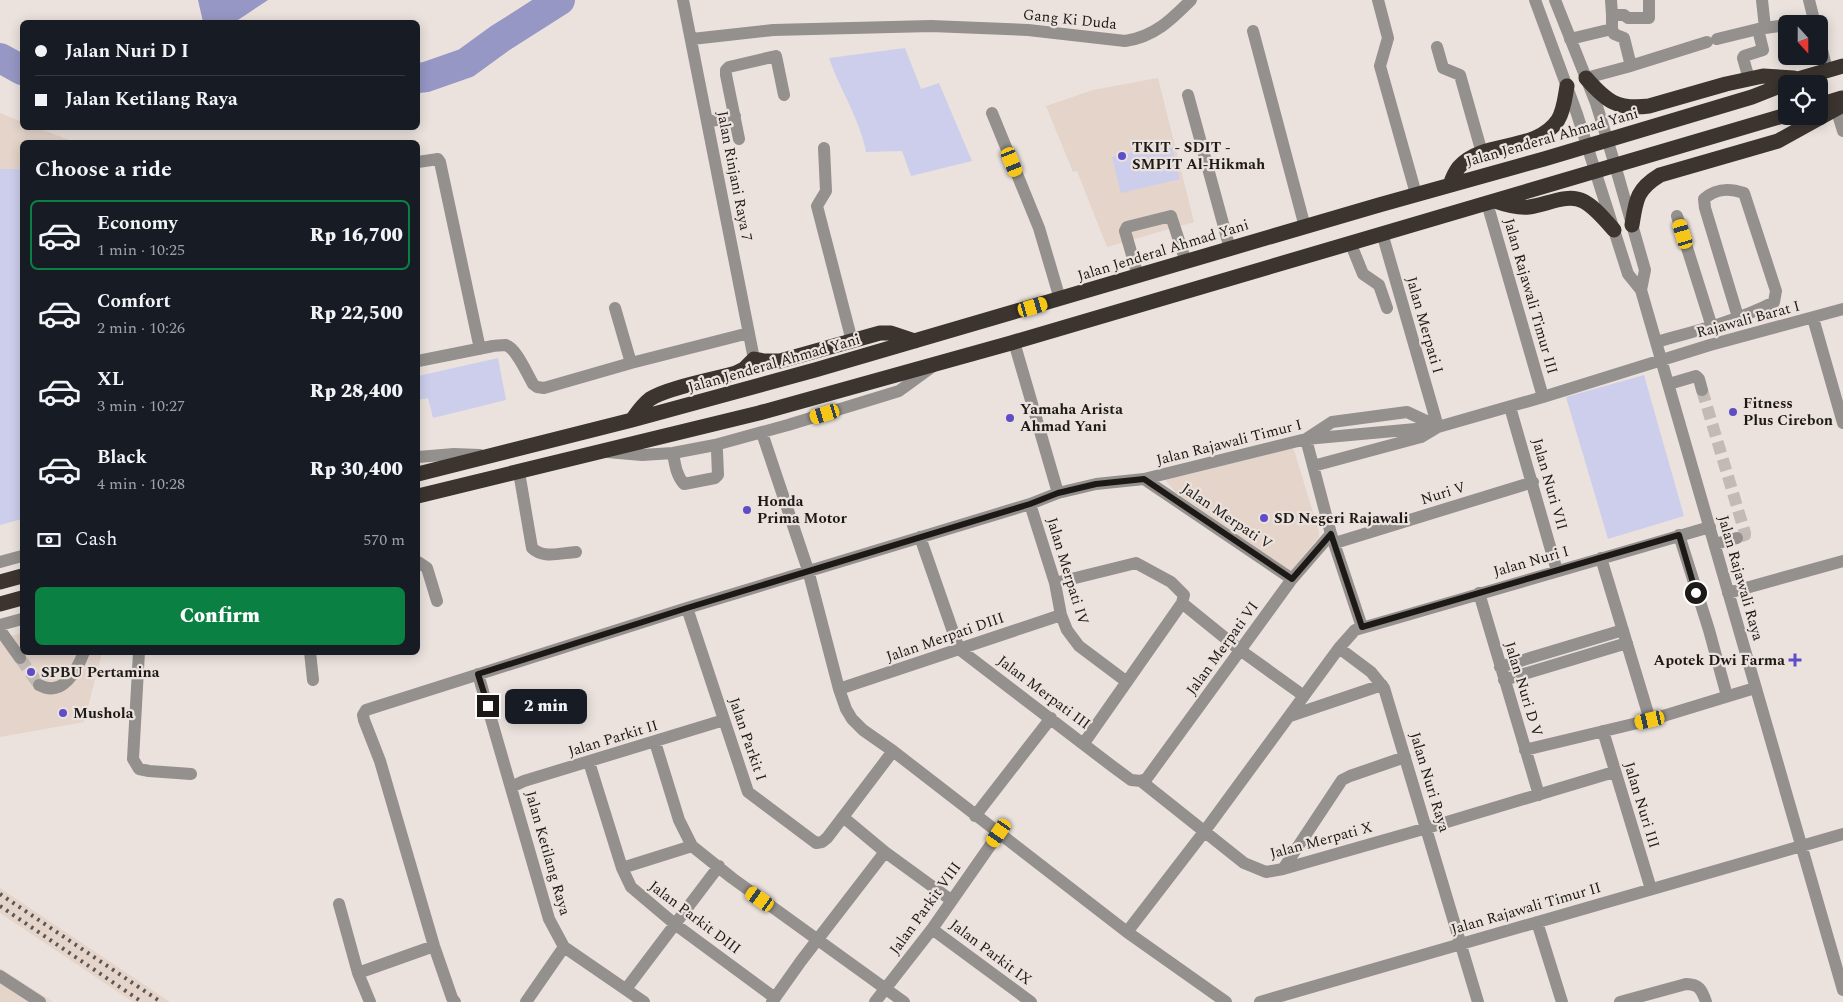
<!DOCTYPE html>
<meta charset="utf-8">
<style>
body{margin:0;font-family:Spectral,serif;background:#242831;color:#f1f3f6;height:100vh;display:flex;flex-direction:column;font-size:19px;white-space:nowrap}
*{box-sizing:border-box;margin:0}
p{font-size:16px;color:#9ea1a6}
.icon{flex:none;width:28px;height:28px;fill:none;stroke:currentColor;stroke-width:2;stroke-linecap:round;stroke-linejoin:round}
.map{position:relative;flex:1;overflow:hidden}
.sheet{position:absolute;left:20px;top:140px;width:400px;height:515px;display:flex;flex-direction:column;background:#171b24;border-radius:8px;box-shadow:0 2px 12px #0003}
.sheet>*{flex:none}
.banner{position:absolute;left:20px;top:20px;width:400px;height:110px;border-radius:8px;box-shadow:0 2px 12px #0003;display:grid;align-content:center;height:110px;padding:0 15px;background:#171b24}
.needle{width:32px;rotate:159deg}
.tools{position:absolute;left:1778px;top:15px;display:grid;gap:10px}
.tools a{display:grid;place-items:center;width:50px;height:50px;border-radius:8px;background:#171b24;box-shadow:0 2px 12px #0003;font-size:25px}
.end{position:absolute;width:22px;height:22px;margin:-11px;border:6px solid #1c1917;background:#fff;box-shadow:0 0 0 2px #fff}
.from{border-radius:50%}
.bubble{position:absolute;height:35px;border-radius:8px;background:#171b24;box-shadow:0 2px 12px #0003;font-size:16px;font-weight:800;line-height:35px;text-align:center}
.car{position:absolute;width:15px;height:30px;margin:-15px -8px;border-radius:6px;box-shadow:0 0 4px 1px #0007;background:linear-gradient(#f5c518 24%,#345 0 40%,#f5c518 0 76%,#345 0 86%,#f5c518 0)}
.banner b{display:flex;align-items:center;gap:18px;height:48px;font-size:19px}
.banner b+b{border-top:1px solid #363941}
.banner i{width:12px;height:12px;background:#f1f3f6}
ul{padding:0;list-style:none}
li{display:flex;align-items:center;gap:15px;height:70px;margin:0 10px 8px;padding:0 5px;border:2px solid transparent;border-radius:8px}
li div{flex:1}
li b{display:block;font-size:19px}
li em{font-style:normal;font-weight:800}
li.selected{border-color:#0b8043}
li>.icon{width:45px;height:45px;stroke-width:1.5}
h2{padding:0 15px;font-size:22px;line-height:60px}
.pay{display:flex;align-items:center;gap:12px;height:55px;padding:0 15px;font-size:19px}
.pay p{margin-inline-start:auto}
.cta{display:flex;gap:10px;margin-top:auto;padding:10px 15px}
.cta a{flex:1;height:58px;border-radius:8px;background:#0b8043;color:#fff;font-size:20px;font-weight:800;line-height:58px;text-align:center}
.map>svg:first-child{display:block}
.built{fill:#e4d4ca}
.green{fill:#cdceec}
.water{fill:#9797c6}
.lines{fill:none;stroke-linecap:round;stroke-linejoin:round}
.river{stroke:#9797c6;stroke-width:30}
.minor-tunnel{stroke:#c2bab5;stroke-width:12;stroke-dasharray:12 6;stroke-linecap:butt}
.minor{stroke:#93908d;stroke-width:12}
.highway{stroke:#3b342f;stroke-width:15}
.rail{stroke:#5b5653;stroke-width:4;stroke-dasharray:2.5 5;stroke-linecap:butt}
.route{stroke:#1c1917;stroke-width:6}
.poi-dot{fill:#5e4dc6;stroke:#ebe2dd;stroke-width:2}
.labels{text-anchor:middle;stroke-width:4.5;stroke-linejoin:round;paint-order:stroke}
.street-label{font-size:15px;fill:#1c1917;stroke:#ebe2dd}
.poi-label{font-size:15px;font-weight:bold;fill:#1c1917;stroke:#ebe2dd;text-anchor:start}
</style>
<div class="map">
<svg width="1843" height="1002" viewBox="0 0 1843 1002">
<rect width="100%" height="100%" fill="#ebe2dd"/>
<path class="built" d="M1158,78L1194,222L1107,247L1077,171L1073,172L1046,106L1093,90Z
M0,113L22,122V128H37L75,142H22V169H0Z
M1290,446L1294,450L1319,532V537L1289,573L1193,504L1180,497L1166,481L1165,477Z
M22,633V652L102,653L84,722L0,737V639Z
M0,888L170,1002H133L0,913Z
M0,968L53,1002H0Z"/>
<path class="green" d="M905,48L921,89L939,83L972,161L911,176L902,151L866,152C860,119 840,90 829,58Z
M1171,143L1180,179L1121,193L1112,157Z
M0,169H22V416L21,417L22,432V519L0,525Z
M498,358L506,400L433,418L428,398L418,400V376Z
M1644,375L1684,516L1608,539L1566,397Z"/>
<path class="water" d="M198,0H268L235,22H203Z"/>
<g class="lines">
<path class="river" d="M0,58L22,70
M418,78L426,77L466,63L499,39L560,0"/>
<path class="minor-tunnel" d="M1702,390L1745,533V535L1737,538
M20,658L39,685"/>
<path class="minor" d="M683,0L754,359
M1378,0L1388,38L1380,66L1416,194
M1535,0L1577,114L1628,274L1641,290L1843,990
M1555,0L1596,103L1615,165L1645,270L1641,290
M1611,0L1612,15
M1762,0L1765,28
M1809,0L1815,24
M1792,24L1814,20
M1612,29L1614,34L1624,38L1631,66
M1253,31L1305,227
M1819,38L1827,70
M692,39L773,30L931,26L1028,30L1125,41C1154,37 1171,20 1191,0
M1570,39L1612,29V15H1624L1628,18H1649V0
M1717,39L1758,29L1786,25
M1437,47L1443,68L1460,75L1482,153
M1586,78L1627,67L1707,42
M1749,79L1743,58L1744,56L1763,50L1758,29
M1188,95L1230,249
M1836,108L1843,131
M992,113L1039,228L1060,299
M708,122L735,116
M739,139L726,75V70L729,67L776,56L784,95
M824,148L826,191L817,206L852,341
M418,162L438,159L440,162L480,349
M1487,203L1543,397
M1677,216L1712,327
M1382,233L1438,427
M1350,242L1363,274L1379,285L1387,308
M1138,276L1125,231L1127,227L1171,216L1186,262
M615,308L631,363
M1813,318L1843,423
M1014,342L1058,493
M1656,342C1696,331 1737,321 1774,302L1776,291L1744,193C1729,188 1716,188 1704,199L1705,208L1738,317
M418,361L493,346C496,346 501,345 505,345C516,347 527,374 533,384L537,387L544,388L631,363L749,333
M1669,384L1696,376L1699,379L1702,390
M1510,407L1557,571
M762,433L808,570L839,689L846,709L852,719L863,730L893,751L1127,932L1226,1002
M607,452L642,455L673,453L715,445L788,425L899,391L932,367
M673,453C675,464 676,475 684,484L715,478L718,475L717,451L715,445
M418,457L454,454L480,455
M1313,466L1421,437L1436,428
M519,472L532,548C543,559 561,553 576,552
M1144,479L1292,579
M1030,504L1055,583L1061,615L1067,630L1079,646L1127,682
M1679,535L1709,630L1727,696
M920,537L959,649L1112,766L1131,780L1141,781L1244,863L1266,872L1283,869L1427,828L1614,772
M1335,543L1533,482
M1715,544L1737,538
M1601,558L1650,720
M0,562L22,556
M418,562L427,568L437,601
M1055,583L1136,563L1171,582L1184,595L1182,603L1084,743
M1479,593L1539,795
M1728,593L1843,561
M1182,603L1240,650L1304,696
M687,608L748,792L816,843L822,842L827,838L893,751
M0,625L22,619
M1362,627L1331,534L1306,439L1332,422L1407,412L1437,426
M0,630L20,658
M1339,648L1371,672L1384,688L1478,1002
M139,652L133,759L139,769L149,771L191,774
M310,652L313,680
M1500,667L1623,630
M478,674L549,919L564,947L644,1002
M1504,680L1627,643
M39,685C63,698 77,670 84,652
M839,689L1061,615
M1290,716L1382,685
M1603,731L1651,889
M655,742L679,820L692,846L732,878L904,1002
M1525,750L1650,720L1755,688
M589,762L622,868L631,887L676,925L775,998
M1141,781L1147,778L1292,579L1331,534
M511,787L524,781L724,720
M975,816L1051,718
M843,817L885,852L951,900
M622,868L692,846
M1283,869L1342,780L1350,776L1405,757
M339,904L358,973L370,1002
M1537,922L1562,1002
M932,929L1031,1002
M1127,932L1204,832L1339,648L1355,630L1710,527
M358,973L434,946
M0,976L40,1002
M626,989L719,866
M455,1002L452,998L434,946L380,761L364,720L363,715L366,710L687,608L1030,504L1058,493L1096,484L1144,479L1306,439L1438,427L1543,397L1710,345L1843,309
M526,1002L564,947
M772,1002L801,961L885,852
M875,1002L932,929L999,833
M1260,1002L1843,834
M1620,1002L1686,984C1699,984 1702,990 1706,1002"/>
<path class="highway" d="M1586,78C1606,101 1617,110 1649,106L1726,84L1763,76L1794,78
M1819,105L1842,98
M1450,185C1452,179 1455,172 1459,167C1484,139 1536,153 1558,120C1564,110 1565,97 1567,86
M1495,201C1506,205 1517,208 1529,207C1546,205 1567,193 1583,201C1595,207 1605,220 1614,230
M1632,225C1636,199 1637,189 1660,175L1778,141L1843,105
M632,420C637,413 642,405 650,399C666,388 715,379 736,373L744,369L754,359L764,361H780L880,333H891L915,341
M418,474L632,420L815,370L1379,205L1544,159L1752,97L1798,79L1843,66
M418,496L759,413L1011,343L1786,115
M0,582L22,576
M0,604L22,598"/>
<path class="rail" d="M0,894L161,1002
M0,906L142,1002"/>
</g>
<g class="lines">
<path class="route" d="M488,706L478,674L687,608L1030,504L1058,493L1096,484L1144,479L1292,579L1331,534L1362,627L1679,535L1696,593"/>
</g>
<g class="poi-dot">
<circle cx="1122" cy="156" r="5"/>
<circle cx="1733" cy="412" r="5"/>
<circle cx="1010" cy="418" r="5"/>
<circle cx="747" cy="510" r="5"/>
<circle cx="1264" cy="518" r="5"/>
<path d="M1792.5 652.5h5v5h5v5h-5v5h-5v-5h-5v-5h5z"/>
<circle cx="31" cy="672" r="5"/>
<circle cx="63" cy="713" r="5"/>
</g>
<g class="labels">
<g class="street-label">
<text transform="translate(1070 19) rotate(6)" y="5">Gang Ki Duda</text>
<text transform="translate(1552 137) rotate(-16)" y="5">Jalan Jenderal Ahmad Yani</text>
<text transform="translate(735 176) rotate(79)" y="5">Jalan Rinjani Raya 7</text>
<text transform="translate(1163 250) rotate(-17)" y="5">Jalan Jenderal Ahmad Yani</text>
<text transform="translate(1531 296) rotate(74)" y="5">Jalan Rajawali Timur III</text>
<text transform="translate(1748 319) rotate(-15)" y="5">Rajawali Barat I</text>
<text transform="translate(1425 325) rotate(74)" y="5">Jalan Merpati I</text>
<text transform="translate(774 363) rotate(-16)" y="5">Jalan Jenderal Ahmad Yani</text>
<text transform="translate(1229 442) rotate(-14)" y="5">Jalan Rajawali Timur I</text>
<text transform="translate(1550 484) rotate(74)" y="5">Jalan Nuri VII</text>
<text transform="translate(1443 493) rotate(-17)" y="5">Nuri V</text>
<text transform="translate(1227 516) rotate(34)" y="5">Jalan Merpati V</text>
<text transform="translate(1531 561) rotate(-16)" y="5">Jalan Nuri I</text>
<text transform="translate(1068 571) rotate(73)" y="5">Jalan Merpati IV</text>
<text transform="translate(1741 578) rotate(74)" y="5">Jalan Rajawali Raya</text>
<text transform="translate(945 637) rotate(-19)" y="5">Jalan Merpati DIII</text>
<text transform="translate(1222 648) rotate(-54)" y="5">Jalan Merpati VI</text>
<text transform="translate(1524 689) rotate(73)" y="5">Jalan Nuri D V</text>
<text transform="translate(1044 692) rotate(37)" y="5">Jalan Merpati III</text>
<text transform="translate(613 738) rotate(-17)" y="5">Jalan Parkit II</text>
<text transform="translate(748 739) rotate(71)" y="5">Jalan Parkit I</text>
<text transform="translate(1430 782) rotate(73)" y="5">Jalan Nuri Raya</text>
<text transform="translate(1642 805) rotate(73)" y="5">Jalan Nuri III</text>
<text transform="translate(1321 840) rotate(-15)" y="5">Jalan Merpati X</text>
<text transform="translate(548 853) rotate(74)" y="5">Jalan Ketilang Raya</text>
<text transform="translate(925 908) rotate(-54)" y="5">Jalan Parkit VIII</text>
<text transform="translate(1526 908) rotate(-16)" y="5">Jalan Rajawali Timur II</text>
<text transform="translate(695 917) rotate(37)" y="5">Jalan Parkit DIII</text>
<text transform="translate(991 952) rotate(37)" y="5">Jalan Parkit IX</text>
</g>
<g class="poi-label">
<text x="1132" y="152">TKIT - SDIT -<tspan x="1132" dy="17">SMPIT Al-Hikmah</tspan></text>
<text x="1743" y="408">Fitness<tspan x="1743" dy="17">Plus Cirebon</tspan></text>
<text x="1020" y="414">Yamaha Arista<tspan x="1020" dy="17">Ahmad Yani</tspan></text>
<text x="757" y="506">Honda<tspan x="757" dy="17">Prima Motor</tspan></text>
<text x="1274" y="523">SD Negeri Rajawali</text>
<text x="1785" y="665" text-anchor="end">Apotek Dwi Farma</text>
<text x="41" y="677">SPBU Pertamina</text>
<text x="73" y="718">Mushola</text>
</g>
</g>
</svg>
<div class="tools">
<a><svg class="needle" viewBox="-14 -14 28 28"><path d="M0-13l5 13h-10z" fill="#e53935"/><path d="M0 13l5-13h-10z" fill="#9ea1a6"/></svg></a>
<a><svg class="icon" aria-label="locate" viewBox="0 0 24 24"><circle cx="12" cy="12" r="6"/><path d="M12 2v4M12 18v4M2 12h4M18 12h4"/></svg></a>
</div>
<i class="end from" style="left:1696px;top:593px"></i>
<i class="end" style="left:488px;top:706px"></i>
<div class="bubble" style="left:505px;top:689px;width:82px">2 min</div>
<i class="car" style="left:1012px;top:162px;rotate:158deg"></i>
<i class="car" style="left:1683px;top:234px;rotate:343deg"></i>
<i class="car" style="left:1033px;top:307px;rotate:74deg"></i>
<i class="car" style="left:825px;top:414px;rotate:253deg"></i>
<i class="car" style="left:1650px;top:720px;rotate:257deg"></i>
<i class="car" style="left:999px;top:833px;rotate:215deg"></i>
<i class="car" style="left:760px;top:899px;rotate:305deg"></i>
<div class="banner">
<b><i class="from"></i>Jalan Nuri D I</b>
<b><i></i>Jalan Ketilang Raya</b>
</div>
<section class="sheet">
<h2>Choose a ride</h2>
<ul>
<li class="selected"><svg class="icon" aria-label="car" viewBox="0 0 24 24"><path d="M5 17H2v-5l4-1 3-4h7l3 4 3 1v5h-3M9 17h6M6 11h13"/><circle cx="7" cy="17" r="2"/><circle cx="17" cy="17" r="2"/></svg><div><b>Economy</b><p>1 min · 10:25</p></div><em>Rp 16,700</em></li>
<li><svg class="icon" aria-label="car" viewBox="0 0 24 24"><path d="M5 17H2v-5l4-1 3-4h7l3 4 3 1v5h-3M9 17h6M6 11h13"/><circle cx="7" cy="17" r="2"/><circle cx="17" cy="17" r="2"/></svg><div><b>Comfort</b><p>2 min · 10:26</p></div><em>Rp 22,500</em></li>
<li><svg class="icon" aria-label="car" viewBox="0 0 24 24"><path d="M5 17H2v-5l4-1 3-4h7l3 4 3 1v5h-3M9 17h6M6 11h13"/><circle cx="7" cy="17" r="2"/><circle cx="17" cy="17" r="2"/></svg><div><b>XL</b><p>3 min · 10:27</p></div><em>Rp 28,400</em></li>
<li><svg class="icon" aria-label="car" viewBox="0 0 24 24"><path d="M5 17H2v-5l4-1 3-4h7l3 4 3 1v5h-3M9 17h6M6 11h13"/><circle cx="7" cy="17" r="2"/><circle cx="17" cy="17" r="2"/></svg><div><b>Black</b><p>4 min · 10:28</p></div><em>Rp 30,400</em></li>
</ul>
<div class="pay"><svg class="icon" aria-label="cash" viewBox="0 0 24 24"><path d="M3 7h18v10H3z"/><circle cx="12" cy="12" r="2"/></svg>Cash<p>570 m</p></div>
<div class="cta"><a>Confirm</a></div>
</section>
</div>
